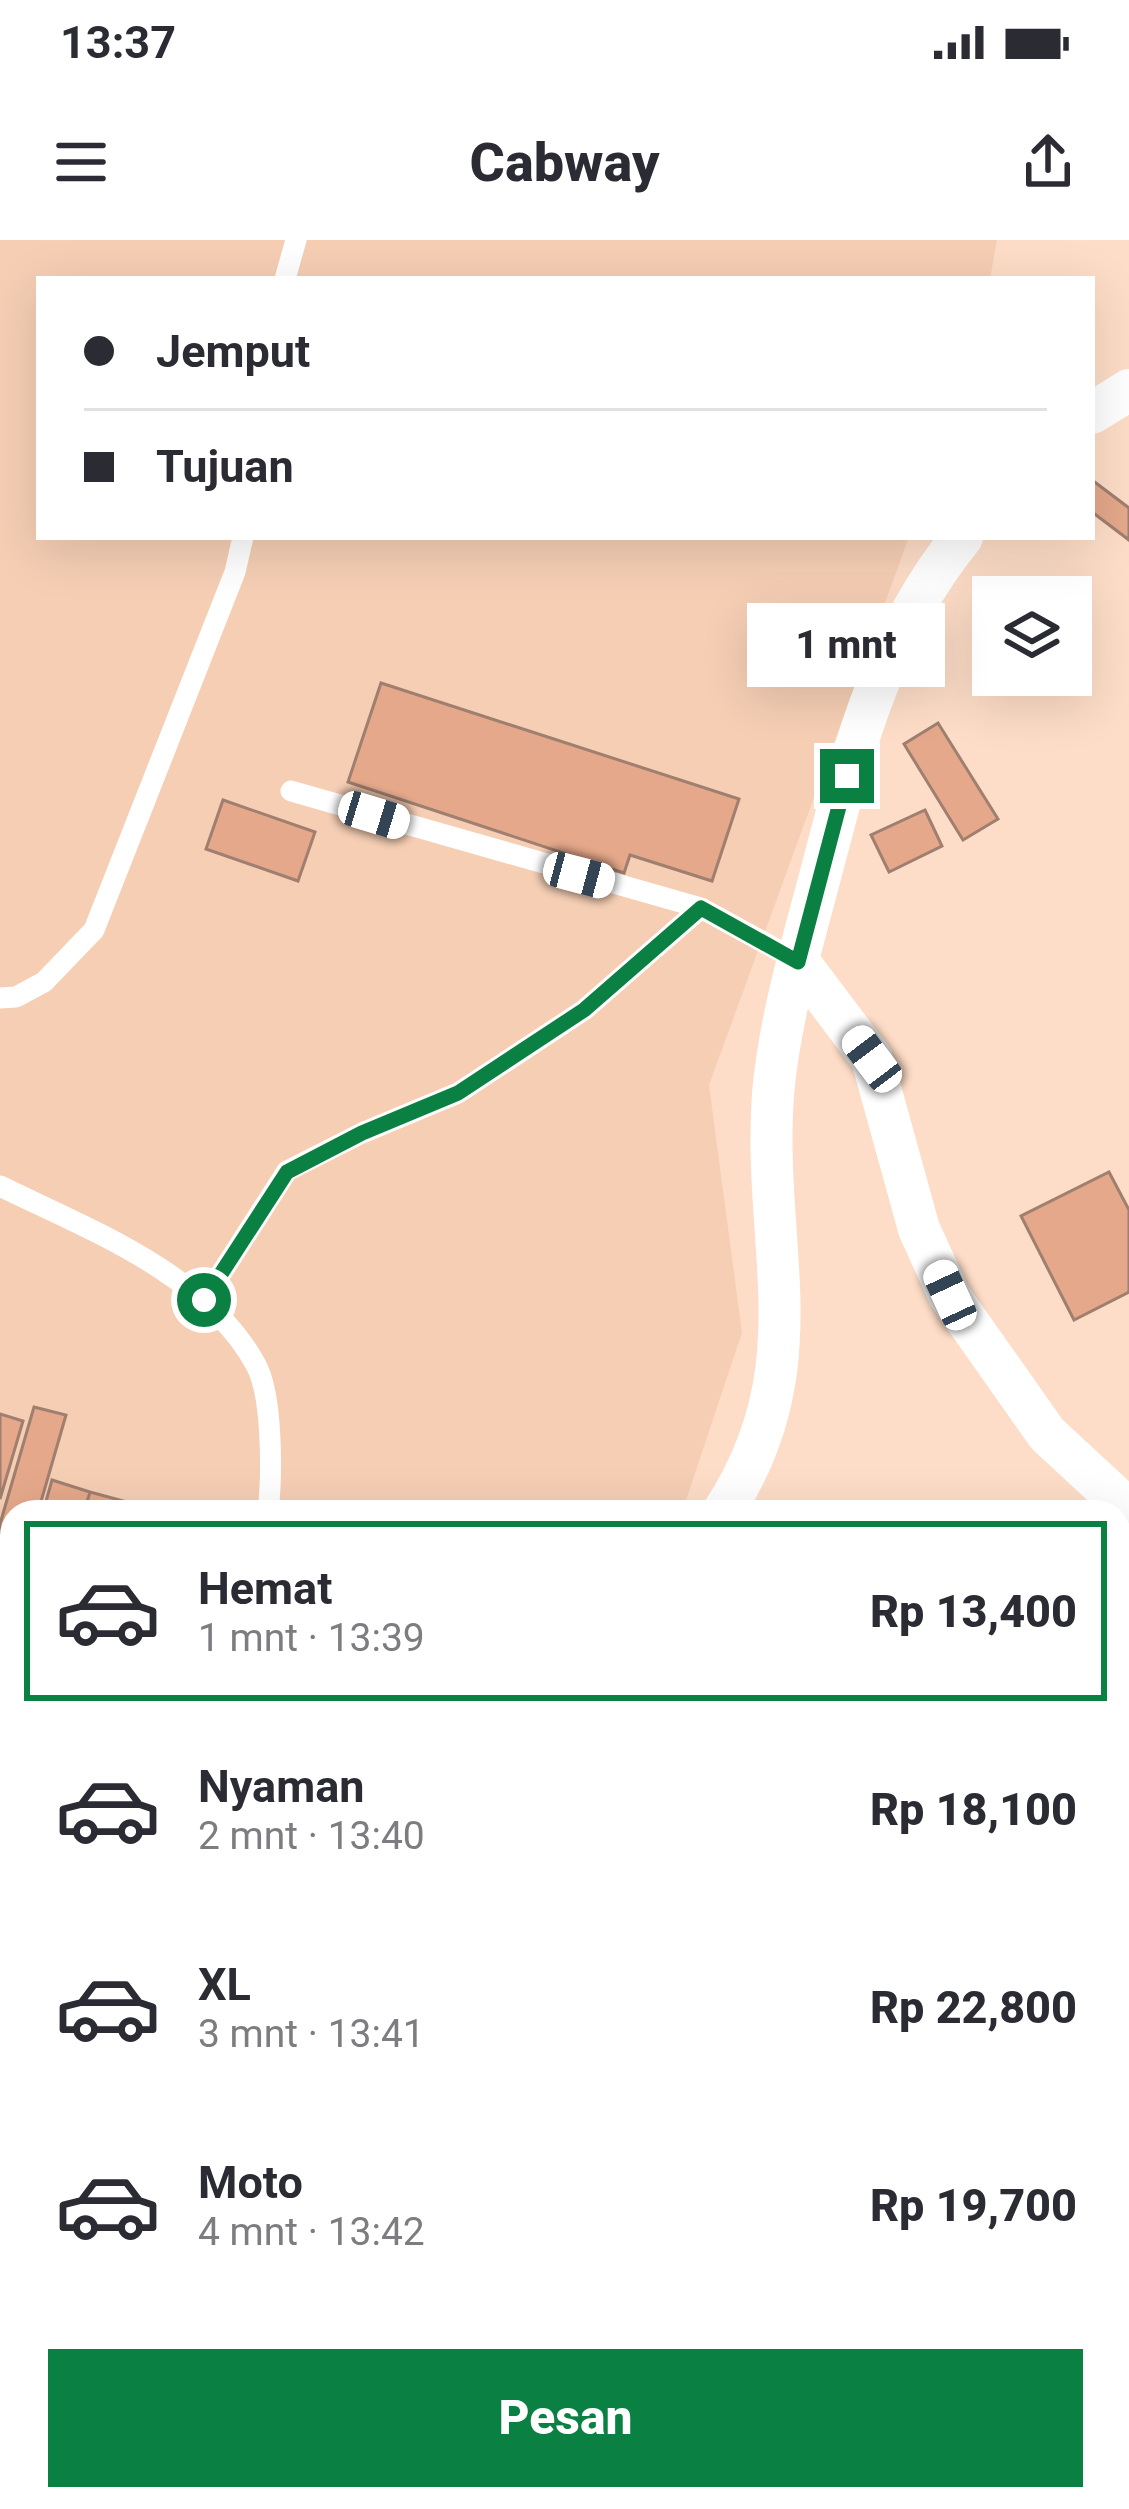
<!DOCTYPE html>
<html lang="id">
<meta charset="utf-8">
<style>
body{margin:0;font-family:Roboto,sans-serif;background:#f2f2f3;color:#2b2b33;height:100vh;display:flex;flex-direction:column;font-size:45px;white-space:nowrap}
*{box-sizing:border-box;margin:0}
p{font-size:39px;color:#7c7c81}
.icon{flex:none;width:66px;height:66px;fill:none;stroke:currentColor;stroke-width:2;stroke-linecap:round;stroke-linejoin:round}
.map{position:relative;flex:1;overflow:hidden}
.side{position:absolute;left:0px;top:1260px;width:1131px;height:1011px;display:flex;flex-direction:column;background:#fff;border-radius:36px 36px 0 0;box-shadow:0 12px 48px #0002}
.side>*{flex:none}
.top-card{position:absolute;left:36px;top:36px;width:1059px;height:264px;border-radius:0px;box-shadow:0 12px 48px #0002;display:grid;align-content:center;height:264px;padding:0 48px;background:#fff}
.fabs{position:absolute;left:972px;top:336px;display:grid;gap:24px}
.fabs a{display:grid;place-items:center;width:120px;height:120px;border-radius:0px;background:#fff;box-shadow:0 12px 48px #0002;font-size:60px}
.end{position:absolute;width:54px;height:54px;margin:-27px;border:15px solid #0b8043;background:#fff;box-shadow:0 0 0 6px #fff}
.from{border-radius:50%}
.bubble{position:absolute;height:84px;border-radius:0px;background:#fff;box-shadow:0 12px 48px #0002;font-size:39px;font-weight:800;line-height:84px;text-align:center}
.car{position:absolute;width:36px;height:72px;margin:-36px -18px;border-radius:15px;box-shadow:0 0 9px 3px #0007;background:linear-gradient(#fff 24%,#345 0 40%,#fff 0 76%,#345 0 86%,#fff 0)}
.top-card b{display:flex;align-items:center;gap:42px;height:114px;font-size:45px}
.top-card b+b{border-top:3px solid #e1e1e2}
.top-card i{width:30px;height:30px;background:#2b2b33}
ul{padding:21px 0 0;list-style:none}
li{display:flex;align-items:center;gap:36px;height:180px;margin:0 24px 18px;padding:0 24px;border:6px solid transparent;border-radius:0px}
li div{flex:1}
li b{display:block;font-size:45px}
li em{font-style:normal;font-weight:800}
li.active{border-color:#0b8043}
li>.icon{width:108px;height:108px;stroke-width:1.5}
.cta{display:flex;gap:24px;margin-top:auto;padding:24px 48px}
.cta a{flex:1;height:138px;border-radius:0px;background:#0b8043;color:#fff;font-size:48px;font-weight:800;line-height:138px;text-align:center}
.status{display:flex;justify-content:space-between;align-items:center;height:84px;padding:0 60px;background:#fff;direction:ltr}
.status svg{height:33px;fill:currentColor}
header{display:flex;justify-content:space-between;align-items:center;height:156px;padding:0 48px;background:#fff;font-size:54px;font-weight:800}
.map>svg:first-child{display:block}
.built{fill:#f5ceb4}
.building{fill:#e5a88a;stroke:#9f7f6f;stroke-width:3}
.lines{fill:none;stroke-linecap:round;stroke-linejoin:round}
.service{stroke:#fff;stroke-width:21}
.minor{stroke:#fff;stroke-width:42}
.route{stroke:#0b8043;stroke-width:15}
</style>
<div class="status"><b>13:37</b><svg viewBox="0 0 49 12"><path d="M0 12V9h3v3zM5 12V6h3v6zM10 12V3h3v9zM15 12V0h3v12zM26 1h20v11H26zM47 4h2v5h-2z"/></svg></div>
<header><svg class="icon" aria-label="menu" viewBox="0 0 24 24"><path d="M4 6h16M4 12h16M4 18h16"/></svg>Cabway<svg class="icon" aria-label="share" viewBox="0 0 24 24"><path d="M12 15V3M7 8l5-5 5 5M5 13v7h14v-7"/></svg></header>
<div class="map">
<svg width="1129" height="2269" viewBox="0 0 1129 2269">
<rect width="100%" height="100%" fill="#fdddc7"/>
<path class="built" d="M0,0H997L990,39H39V297H909L709,845L742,1093L682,1272H12V2259H798L795,2269H0Z"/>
<path class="building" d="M1092,240L1129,268V300L1092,272Z
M381,443L739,559L712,641L630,615L624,633L348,542Z
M938,483L998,579L963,600L904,504Z
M223,560L315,592L298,641L206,609Z
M925,570L942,606L889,632L871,595Z
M1109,932L1129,970V1052L1074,1080L1021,976Z
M34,1167L66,1175L38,1272H12V1359L0,1400V1284Z
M0,1174L23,1181L0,1259Z
M52,1240L90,1252L84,1272H43Z
M90,1252L127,1262L124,1272H84Z
M0,1909L12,1911V1947L0,1945Z
M295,2259H328L324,2269H291Z
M506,2259H554L587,2269H503Z
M885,2259H886L946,2268L883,2269Z"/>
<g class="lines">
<path class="service" d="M285,39L296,0
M291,551L701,668L798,721
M0,758L16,757L44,742L94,690L235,332L243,297
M0,946C88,989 207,1034 256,1125C273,1156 272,1237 268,1272
M204,1060L287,931L362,893L458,853L584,770L701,668
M93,2269L96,2259
M434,2269L438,2259"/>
<path class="minor" d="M1092,173L1129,150
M798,721L872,819L919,989L949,1055L1047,1194L1129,1270
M723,1272C818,1126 762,1009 773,854C779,785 799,715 817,648C851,520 877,402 962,297
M807,2269L808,2259"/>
</g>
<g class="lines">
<path class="route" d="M204,1060L287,932L362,893L458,853L584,770L701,668L798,722L847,536"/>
</g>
</svg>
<div class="fabs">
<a><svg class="icon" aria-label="layers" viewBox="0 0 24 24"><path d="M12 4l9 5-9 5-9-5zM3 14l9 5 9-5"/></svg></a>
</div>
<i class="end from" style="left:204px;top:1060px"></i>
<i class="end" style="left:847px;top:536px"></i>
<div class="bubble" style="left:747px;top:363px;width:198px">1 mnt</div>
<i class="car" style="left:374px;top:575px;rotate:107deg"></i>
<i class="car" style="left:579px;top:635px;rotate:105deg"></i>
<i class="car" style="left:872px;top:819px;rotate:323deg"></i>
<i class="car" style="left:950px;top:1055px;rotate:335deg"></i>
<div class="top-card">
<b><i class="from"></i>Jemput</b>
<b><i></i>Tujuan</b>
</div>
<section class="side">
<ul>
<li class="active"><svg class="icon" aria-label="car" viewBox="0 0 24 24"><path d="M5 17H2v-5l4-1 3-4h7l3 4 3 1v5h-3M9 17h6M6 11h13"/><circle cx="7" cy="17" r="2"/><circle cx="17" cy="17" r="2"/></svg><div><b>Hemat</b><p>1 mnt · 13:39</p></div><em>Rp 13,400</em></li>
<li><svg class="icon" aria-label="car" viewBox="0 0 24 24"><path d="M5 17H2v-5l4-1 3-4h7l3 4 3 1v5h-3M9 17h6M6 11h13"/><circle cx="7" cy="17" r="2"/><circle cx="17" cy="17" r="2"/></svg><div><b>Nyaman</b><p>2 mnt · 13:40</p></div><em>Rp 18,100</em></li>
<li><svg class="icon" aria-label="car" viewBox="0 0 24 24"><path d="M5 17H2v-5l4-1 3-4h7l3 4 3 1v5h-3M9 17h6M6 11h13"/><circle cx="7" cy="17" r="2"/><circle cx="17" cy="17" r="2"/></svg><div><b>XL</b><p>3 mnt · 13:41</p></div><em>Rp 22,800</em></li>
<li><svg class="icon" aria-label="car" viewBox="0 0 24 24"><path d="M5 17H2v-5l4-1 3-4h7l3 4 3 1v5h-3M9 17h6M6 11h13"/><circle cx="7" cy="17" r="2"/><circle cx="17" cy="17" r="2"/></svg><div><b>Moto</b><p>4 mnt · 13:42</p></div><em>Rp 19,700</em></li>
</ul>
<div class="cta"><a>Pesan</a></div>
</section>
</div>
